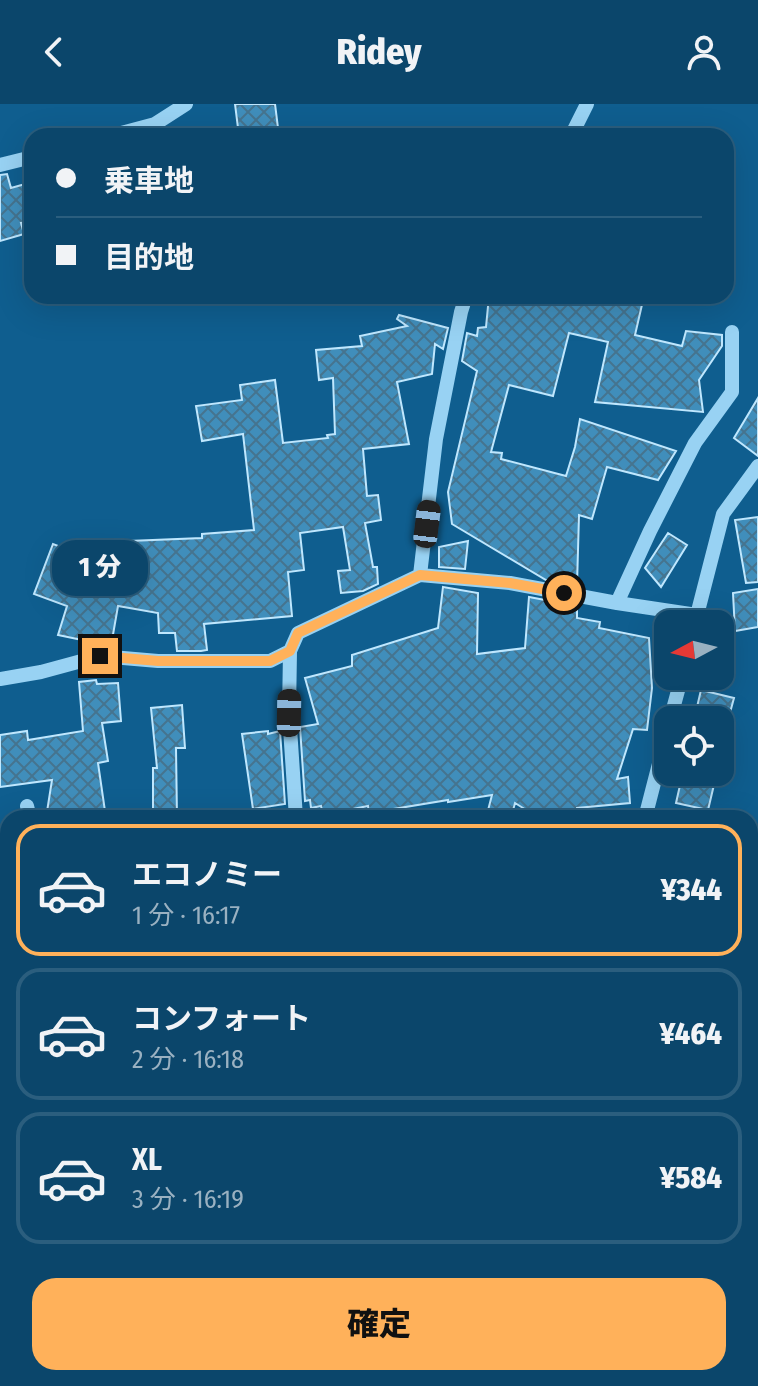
<!DOCTYPE html>
<html lang="ja">
<meta charset="utf-8">
<style>
body{margin:0;font-family:"Fira Sans Condensed","Noto Sans JP",sans-serif;background:#144d71;color:#f1f3f6;height:100vh;display:flex;flex-direction:column;font-size:30px;white-space:nowrap}
*{box-sizing:border-box;margin:0}
p{font-size:26px;color:#9ab1c1}
.icon{flex:none;width:44px;height:44px;fill:none;stroke:currentColor;stroke-width:2;stroke-linecap:round;stroke-linejoin:round}
.map{position:relative;flex:1;overflow:hidden}
.panel{position:absolute;left:0px;top:706px;width:758px;height:576px;display:flex;flex-direction:column;background:#0b466b;border-radius:24px 24px 0 0;box-shadow:0 8px 32px #0002,0 0 0 2px #2b5e7e}
.panel>*{flex:none}
.hud{position:absolute;left:24px;top:24px;width:710px;height:176px;border-radius:24px;box-shadow:0 8px 32px #0002,0 0 0 2px #2b5e7e;display:grid;align-content:center;height:176px;padding:0 32px;background:#0b466b}
.needle{width:52px;rotate:263deg}
.buttons{position:absolute;left:654px;top:506px;display:grid;gap:16px}
.buttons a{display:grid;place-items:center;width:80px;height:80px;border-radius:16px;background:#0b466b;box-shadow:0 8px 32px #0002,0 0 0 2px #2b5e7e;font-size:40px}
.end{position:absolute;width:36px;height:36px;margin:-18px;border:10px solid #ffb15a;background:#111;box-shadow:0 0 0 4px #111}
.from{border-radius:50%}
.bubble{position:absolute;height:56px;border-radius:24px;background:#0b466b;box-shadow:0 8px 32px #0002,0 0 0 2px #2b5e7e;font-size:26px;font-weight:800;line-height:56px;text-align:center}
.car{position:absolute;width:24px;height:48px;margin:-24px -12px;border-radius:10px;box-shadow:0 0 6px 2px #0007;background:linear-gradient(#222 24%,#8ab4d8 0 40%,#222 0 76%,#8ab4d8 0 86%,#222 0)}
.hud b{display:flex;align-items:center;gap:28px;height:76px;font-size:30px}
.hud b+b{border-top:2px solid #2b5e7e}
.hud i{width:20px;height:20px;background:#f1f3f6}
ul{padding:14px 0 0;list-style:none}
li{display:flex;align-items:center;gap:24px;height:132px;margin:0 16px 12px;padding:0 16px;border:4px solid #2b5e7e;border-radius:24px}
li div{flex:1}
li b{display:block;font-size:30px}
li em{font-style:normal;font-weight:800}
li.selected{border-color:#ffb15a}
li>.icon{width:72px;height:72px;stroke-width:1.5}
.cta{display:flex;gap:16px;margin-top:auto;padding:16px 32px}
.cta a{flex:1;height:92px;border-radius:24px;background:#ffb15a;color:#111;font-size:32px;font-weight:800;line-height:92px;text-align:center}
header{display:flex;justify-content:space-between;align-items:center;height:104px;padding:0 32px;background:#0b466b;font-size:36px;font-weight:800}
.map>svg:first-child{display:block}
.forest{fill:url(#forest-firs)}
.building{fill:url(#building-cross-hatch);stroke:#bfe7fe;stroke-width:2}
.lines{fill:none;stroke-linecap:round;stroke-linejoin:round}
.minor{stroke:#98d2f3;stroke-width:14}
.route{stroke:#ffb15a;stroke-width:10}
</style>
<header><svg class="icon" aria-label="back" viewBox="0 0 24 24"><path d="M15 5l-7 7 7 7"/></svg>Ridey<svg class="icon" aria-label="person" viewBox="0 0 24 24"><circle cx="12" cy="8" r="4"/><path d="M4 21q1-7 8-7t8 7"/></svg></header>
<div class="map">
<svg width="758" height="1282" viewBox="0 0 758 1282">
<defs>
<pattern id="forest-firs" width="22" height="20" patternUnits="userSpaceOnUse" patternTransform="scale(2)"><rect width="22" height="20" fill="#1d79ac"/><path d="M5 1l3.5 6h-7zM16 11l3.5 6h-7z" fill="#34627c"/></pattern>
<pattern id="building-cross-hatch" width="8" height="8" patternUnits="userSpaceOnUse" patternTransform="scale(2)"><rect width="8" height="8" fill="#408ebb"/><path d="M0 0l8 8M0 8l8-8" fill="none" stroke="#45748f"/></pattern>
</defs>
<rect width="100%" height="100%" fill="#0f5e8f"/>
<path class="forest" d="M0,1062H8V1274H94L99,1282H2L0,1280Z
M758,1236V1282H739L741,1274H750V1254Z"/>
<path class="building" d="M235,0H275L279,32H239Z
M7,70L11,84L32,78V118L21,119L24,130L0,137V71Z
M489,192H644L635,231L682,242L686,227L722,231V242L699,276L703,308L595,298L608,238L569,229L553,292L509,281L491,348L502,349L501,355L566,372L575,343L580,315L676,347L658,376L607,363L592,415L579,411L577,481L546,476L452,420L448,388L477,267L462,257L467,229L477,232L478,224L486,223Z
M399,211L448,224L443,245L435,240L432,270L397,278L409,340L363,345L367,392L378,391L381,416L365,419L373,463H377L378,480L363,487L341,489L338,467L350,466L343,423L300,429L304,466L288,468L292,512L204,520L207,546L201,547H177L175,529H159L158,509L118,502L111,542L58,531L67,502L34,490L53,440L106,460L104,438L202,434V430L254,426L243,330L202,337L196,302L242,296L240,281L275,276L283,339L328,334L327,331L335,330L333,274L319,276L316,246L362,242L360,232L407,222L397,215Z
M758,294V352L734,334Z
M758,413V478L746,479L735,416Z
M668,429L687,441L661,483L645,464Z
M468,437L465,465L439,463V443Z
M443,483L478,489L477,550L525,544L529,493L577,502V514L600,518L599,524L649,534L652,584L647,626L633,625L617,675L628,673L630,699L577,704L575,714H539L515,699L511,714H486L492,691L448,698V696L369,709L368,702L323,711L321,702L311,704L310,696L305,697L300,623L318,620L305,574L352,562V551L438,524Z
M758,485V523L735,527L733,489Z
M96,576L97,580L118,579L121,617L102,619L108,657L98,659L106,714H46L52,676L0,683V631L27,627L28,636L83,627L79,578Z
M701,586L734,594L728,616H694Z
M182,601L185,644H176L177,714H153V664H157L151,604Z
M268,627V630L280,627L285,700L253,705L242,630Z
M683,668H717L708,706L676,699Z"/>
<g class="lines">
<path class="minor" d="M110,32L155,20L186,0
M571,32L587,0
M0,61L32,53
M420,471L510,479L617,499L697,511L723,410L758,362
M617,499L650,427L695,339L732,288V228
M0,575L41,568L100,552L158,557H270L290,547
M670,616L682,572
M27,702L30,714
M296,714L289,609L290,547L298,529L420,471L436,335L461,208L466,192
M645,714L668,625
M750,840L758,836
M334,1274L344,1282
M651,1282L652,1274"/>
</g>
<g class="lines">
<path class="route" d="M100,552L158,557H270L290,547L298,529L420,471L510,479L564,489"/>
</g>
</svg>
<div class="buttons">
<a><svg class="needle" viewBox="-14 -14 28 28"><path d="M0-13l5 13h-10z" fill="#e53935"/><path d="M0 13l5-13h-10z" fill="#9ab1c1"/></svg></a>
<a><svg class="icon" aria-label="locate" viewBox="0 0 24 24"><circle cx="12" cy="12" r="6"/><path d="M12 2v4M12 18v4M2 12h4M18 12h4"/></svg></a>
</div>
<i class="end from" style="left:564px;top:489px"></i>
<i class="end" style="left:100px;top:552px"></i>
<div class="bubble" style="left:52px;top:436px;width:96px">1 分</div>
<i class="car" style="left:427px;top:420px;rotate:7deg"></i>
<i class="car" style="left:289px;top:609px;rotate:1deg"></i>
<div class="hud">
<b><i class="from"></i>乗車地</b>
<b><i></i>目的地</b>
</div>
<section class="panel">
<ul>
<li class="selected"><svg class="icon" aria-label="car" viewBox="0 0 24 24"><path d="M5 17H2v-5l4-1 3-4h7l3 4 3 1v5h-3M9 17h6M6 11h13"/><circle cx="7" cy="17" r="2"/><circle cx="17" cy="17" r="2"/></svg><div><b>エコノミー</b><p>1 分 · 16:17</p></div><em>¥344</em></li>
<li><svg class="icon" aria-label="car" viewBox="0 0 24 24"><path d="M5 17H2v-5l4-1 3-4h7l3 4 3 1v5h-3M9 17h6M6 11h13"/><circle cx="7" cy="17" r="2"/><circle cx="17" cy="17" r="2"/></svg><div><b>コンフォート</b><p>2 分 · 16:18</p></div><em>¥464</em></li>
<li><svg class="icon" aria-label="car" viewBox="0 0 24 24"><path d="M5 17H2v-5l4-1 3-4h7l3 4 3 1v5h-3M9 17h6M6 11h13"/><circle cx="7" cy="17" r="2"/><circle cx="17" cy="17" r="2"/></svg><div><b>XL</b><p>3 分 · 16:19</p></div><em>¥584</em></li>
</ul>
<div class="cta"><a>確定</a></div>
</section>
</div>
